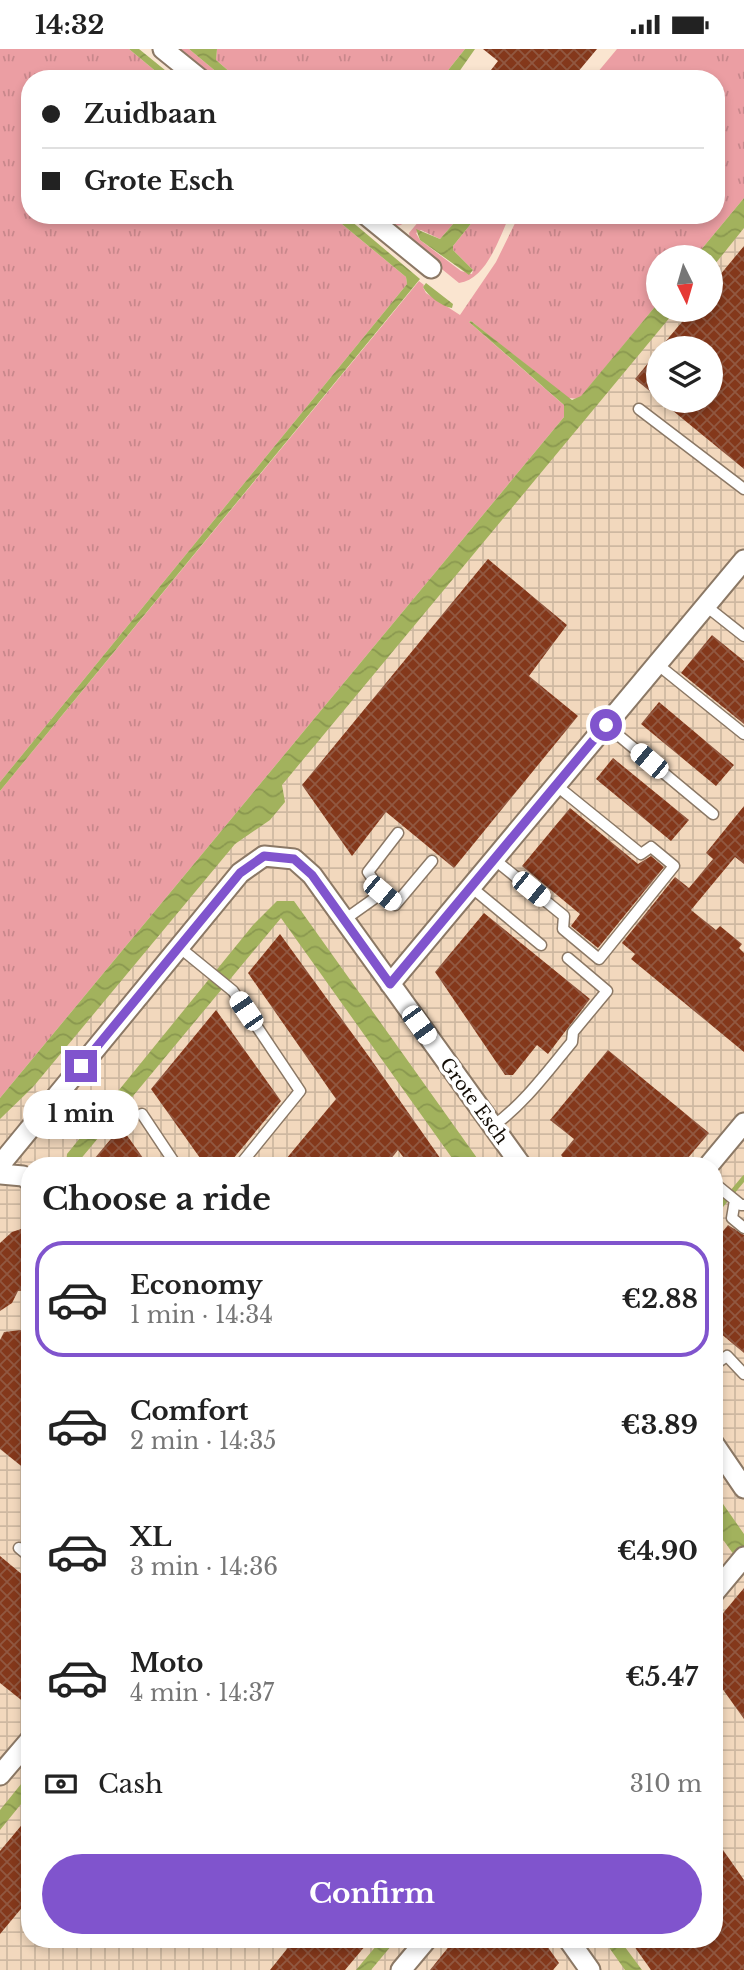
<!DOCTYPE html>
<meta charset="utf-8">
<style>
body{margin:0;font-family:"Libre Baskerville",serif;background:#f6f6f6;color:#222;height:100vh;display:flex;flex-direction:column;font-size:26px;white-space:nowrap}
*{box-sizing:border-box;margin:0}
p{font-size:23px;color:#767676}
.icon{flex:none;width:38px;height:38px;fill:none;stroke:currentColor;stroke-width:2;stroke-linecap:round;stroke-linejoin:round}
.map{position:relative;flex:1;overflow:hidden}
.sheet{position:absolute;left:21px;top:1108px;width:702px;height:791px;display:flex;flex-direction:column;background:#fff;border-radius:28px;box-shadow:0 4px 10px #0003}
.sheet>*{flex:none}
.hud{position:absolute;left:21px;top:21px;width:704px;height:154px;border-radius:28px;box-shadow:0 4px 10px #0003;display:grid;align-content:center;height:154px;padding:0 21px;background:#fff}
.needle{width:46px;rotate:175deg}
.tools{position:absolute;left:646px;top:196px;display:grid;gap:14px}
.tools a{display:grid;place-items:center;width:77px;height:77px;border-radius:50%;background:#fff;box-shadow:0 4px 10px #0003;font-size:35px}
.end{position:absolute;width:32px;height:32px;margin:-16px;border:9px solid #8054cd;background:#fff;box-shadow:0 0 0 4px #fff}
.from{border-radius:50%}
.bubble{position:absolute;height:49px;border-radius:24px;background:#fff;box-shadow:0 4px 10px #0003;font-size:23px;font-weight:700;line-height:49px;text-align:center}
.car{position:absolute;width:21px;height:42px;margin:-21px -10px;border-radius:9px;box-shadow:0 0 5px 2px #0007;background:linear-gradient(#fff 24%,#345 0 40%,#fff 0 76%,#345 0 86%,#fff 0)}
.hud b{display:flex;align-items:center;gap:24px;height:66px;font-size:26px}
.hud b+b{border-top:2px solid #e0e0e0}
.hud i{width:18px;height:18px;background:#222}
ul{padding:0;list-style:none}
li{display:flex;align-items:center;gap:21px;height:116px;margin:0 14px 10px;padding:0 7px;border:4px solid transparent;border-radius:28px}
li div{flex:1}
li b{display:block;font-size:26px}
li em{font-style:normal;font-weight:700}
li.active{border-color:#8054cd}
li>.icon{width:63px;height:63px;stroke-width:1.5}
h2{padding:0 21px;font-size:32px;line-height:84px}
.pay{display:flex;align-items:center;gap:18px;height:77px;padding:0 21px;font-size:26px}
.pay p{margin-inline-start:auto}
.cta{display:flex;gap:14px;margin-top:auto;padding:14px 21px}
.cta a{flex:1;height:80px;border-radius:42px;background:#8054cd;color:#fff;font-size:28px;font-weight:700;line-height:80px;text-align:center}
.status{display:flex;justify-content:space-between;align-items:center;height:49px;padding:0 35px;background:#fff;direction:ltr}
.status svg{height:19px;fill:currentColor}
.map>svg:first-child{display:block}
.industrial{fill:url(#industrial-grid);fill-rule:evenodd}
.grass{fill:url(#grass-tufts)}
.water{fill:url(#water-waves)}
.lines{fill:none;stroke-linecap:round;stroke-linejoin:round}
.stream{stroke:#a2b25d;stroke-width:5}
.building{fill:url(#building-cross-hatch)}
.service-casing{stroke:#8b7865;stroke-width:13}
.minor-casing{stroke:#8b7865;stroke-width:23}
.service{stroke:#fff;stroke-width:10}
.minor{stroke:#fff;stroke-width:19}
.route{stroke:#8054cd;stroke-width:9}
.labels{text-anchor:middle;stroke-width:7;stroke-linejoin:round;paint-order:stroke}
.street-label{font-size:18px;fill:#120c05;stroke:#fff}
</style>
<div class="status"><b>14:32</b><svg viewBox="0 0 49 12"><path d="M0 12V9h3v3zM5 12V6h3v6zM10 12V3h3v9zM15 12V0h3v12zM26 1h20v11H26zM47 4h2v5h-2z"/></svg></div>
<div class="map">
<svg width="744" height="1921" viewBox="0 0 744 1921">
<defs>
<pattern id="industrial-grid" width="8" height="8" patternUnits="userSpaceOnUse" patternTransform="scale(1.75)"><rect width="8" height="8" fill="#f2d8bd"/><path d="M0 4h8M4 0v8" fill="none" stroke="#ceb8a1"/></pattern>
<pattern id="grass-tufts" width="24" height="20" patternUnits="userSpaceOnUse" patternTransform="scale(1.75)"><rect width="24" height="20" fill="#eb9ea3"/><path d="M3 7l-1-3M5 7V3M7 7l1-3M15 17l-1-3M17 17v-4M19 17l1-3" fill="none" stroke="#c8878b"/></pattern>
<pattern id="water-waves" width="16" height="10" patternUnits="userSpaceOnUse" patternTransform="scale(1.75)"><rect width="16" height="10" fill="#a2b25d"/><path d="M0 5q4-4 8 0t8 0" fill="none" stroke="#8a984f"/></pattern>
<pattern id="building-cross-hatch" width="8" height="8" patternUnits="userSpaceOnUse" patternTransform="scale(1.75)"><rect width="8" height="8" fill="#84381b"/><path d="M0 0l8 8M0 8l8-8" fill="none" stroke="#915841"/></pattern>
</defs>
<rect width="100%" height="100%" fill="#fae5d0"/>
<path class="industrial" d="M744,166V1921H0V1061L665,261H710V208ZM658,299H710V352H658ZM30,1116H714V1890H30Z"/>
<path class="grass" d="M0,0H129L165,30H30V166H331L406,228L407,235L0,733Z
M172,0H189L225,30H208Z
M217,0H465L441,30H238L216,11Z
M617,0H744V149L695,208H658V254L579,350L568,349L471,272L469,273L565,357L564,368L0,1049V742L419,232L424,236L423,238L426,244L460,266L496,213L519,166H716V30H592Z
M375,166H393L404,169L405,166H413C397,184 392,176 375,166Z
M424,166H461L440,190L421,181L416,184L420,191L461,222L472,225L473,221L453,201V197L478,166H510C499,189 487,230 459,234L411,195L409,184Z"/>
<path class="water" d="M129,0H139L176,30H165Z
M189,0H217L216,11L238,30H225Z
M465,0H475L454,30H441Z
M744,149V179L711,220L710,208H695Z
M331,166H344L420,230L0,742V733L407,235L406,228Z
M461,166H478L453,197V201L473,221L469,226L420,191L416,180L440,190Z
M426,234L453,255L452,259C441,257 428,247 423,238Z
M658,254V261H676L282,736L285,753L270,771L235,795L33,1038L0,1070V1049L564,368V356L469,273L471,272L572,351L581,347Z
M277,852H294L482,1116H457L281,869L79,1112V1116H66L67,1105L253,876Z
M714,1442L744,1485V1520L714,1478Z
M30,1724V1744L0,1781V1761Z
M382,1890H397L371,1921H356Z
M603,1890H619L642,1921H625Z"/>
<g class="lines">
<path class="stream" d="M714,1165L744,1129"/>
</g>
<path class="building" d="M483,0H597L572,30H484L498,12Z
M744,197V420L661,352H710V299H660L692,261H710V238Z
M658,302V349L635,330Z
M488,510L567,576L529,627L578,667L454,819L386,763L352,807L302,736Z
M712,586L744,612V675L681,624Z
M659,653L734,716L716,737L641,675Z
M613,709L689,771L671,792L596,730Z
M744,757V815L735,808L691,861L716,881L720,877L742,895L739,899L744,904V1003L631,910L635,905L622,894L675,828L689,839L713,810L706,804Z
M570,759L638,815L651,807L664,818L598,899L571,877L580,865L522,817Z
M484,864L590,950L548,1005L537,996L513,1026H505L435,923Z
M280,885L370,1009L445,1116H409L398,1101L386,1116H281L336,1050L248,924Z
M216,961L281,1052L228,1116H205L151,1040Z
M608,1001L709,1084L682,1116H568L561,1106L574,1090L550,1071Z
M121,1078L148,1116H89Z
M728,1176L744,1186V1304L714,1279V1193Z
M30,1177V1241L18,1242L12,1254L0,1262V1194L12,1183Z
M30,1280V1424L0,1400V1291L4,1283Z
M0,1507L30,1532V1658L0,1634Z
M744,1539V1670L714,1628V1575Z
M30,1766V1849L0,1885V1802Z
M714,1788L744,1831V1921H651L629,1890H714Z
M295,1890H371L345,1921H270Z
M455,1890H542L559,1914L553,1921H430Z"/>
<g class="lines">
<defs>
<path id="service" d="M639,360L744,440
M706,557L744,587
M657,615L744,685
M606,676L713,765
M495,811L564,867L563,880L599,910L674,817L651,798L641,805L557,737
M471,838L541,896
M382,844L368,823L398,784
M344,871L382,844L395,856L432,812
M179,898L233,942L300,1042L240,1116
M142,1065L176,1116
M493,1077C524,1055 547,1023 572,993L573,983L607,942L568,909
M714,1134L741,1156H744
M735,1151L732,1169L744,1179
M714,1316L727,1307L744,1325
M19,1499L30,1508"/>
<path id="minor" d="M163,0L200,30
M366,166L431,219
M390,935L744,511
M0,1116L240,824L264,807L294,810L312,826L521,1116
M709,1116L744,1074
M0,1125L23,1127L30,1132
M714,1395L744,1439
M714,1544L744,1508
M0,1726L30,1691
M568,1890L590,1921
M401,1921L427,1890"/>
</defs>
<use href="#service" class="service-casing"/>
<use href="#minor" class="minor-casing"/>
<use href="#service" class="service"/>
<use href="#minor" class="minor"/>
</g>
<g class="lines">
<path class="route" d="M81,1017L240,824L264,807L294,810L312,826L390,935L606,676"/>
</g>
<g class="labels">
<g class="street-label">
<text transform="translate(474 1052) rotate(54)" y="6">Grote Esch</text>
</g>
</g>
</svg>
<div class="tools">
<a><svg class="needle" viewBox="-14 -14 28 28"><path d="M0-13l5 13h-10z" fill="#e53935"/><path d="M0 13l5-13h-10z" fill="#767676"/></svg></a>
<a><svg class="icon" aria-label="layers" viewBox="0 0 24 24"><path d="M12 4l9 5-9 5-9-5zM3 14l9 5 9-5"/></svg></a>
</div>
<i class="end from" style="left:606px;top:676px"></i>
<i class="end" style="left:81px;top:1017px"></i>
<div class="bubble" style="left:23px;top:1041px;width:116px">1 min</div>
<i class="car" style="left:649px;top:712px;rotate:310deg"></i>
<i class="car" style="left:531px;top:840px;rotate:129deg"></i>
<i class="car" style="left:382px;top:844px;rotate:130deg"></i>
<i class="car" style="left:246px;top:962px;rotate:326deg"></i>
<i class="car" style="left:419px;top:976px;rotate:144deg"></i>
<div class="hud">
<b><i class="from"></i>Zuidbaan</b>
<b><i></i>Grote Esch</b>
</div>
<section class="sheet">
<h2>Choose a ride</h2>
<ul>
<li class="active"><svg class="icon" aria-label="car" viewBox="0 0 24 24"><path d="M5 17H2v-5l4-1 3-4h7l3 4 3 1v5h-3M9 17h6M6 11h13"/><circle cx="7" cy="17" r="2"/><circle cx="17" cy="17" r="2"/></svg><div><b>Economy</b><p>1 min · 14:34</p></div><em>€2.88</em></li>
<li><svg class="icon" aria-label="car" viewBox="0 0 24 24"><path d="M5 17H2v-5l4-1 3-4h7l3 4 3 1v5h-3M9 17h6M6 11h13"/><circle cx="7" cy="17" r="2"/><circle cx="17" cy="17" r="2"/></svg><div><b>Comfort</b><p>2 min · 14:35</p></div><em>€3.89</em></li>
<li><svg class="icon" aria-label="car" viewBox="0 0 24 24"><path d="M5 17H2v-5l4-1 3-4h7l3 4 3 1v5h-3M9 17h6M6 11h13"/><circle cx="7" cy="17" r="2"/><circle cx="17" cy="17" r="2"/></svg><div><b>XL</b><p>3 min · 14:36</p></div><em>€4.90</em></li>
<li><svg class="icon" aria-label="car" viewBox="0 0 24 24"><path d="M5 17H2v-5l4-1 3-4h7l3 4 3 1v5h-3M9 17h6M6 11h13"/><circle cx="7" cy="17" r="2"/><circle cx="17" cy="17" r="2"/></svg><div><b>Moto</b><p>4 min · 14:37</p></div><em>€5.47</em></li>
</ul>
<div class="pay"><svg class="icon" aria-label="cash" viewBox="0 0 24 24"><path d="M3 7h18v10H3z"/><circle cx="12" cy="12" r="2"/></svg>Cash<p>310 m</p></div>
<div class="cta"><a>Confirm</a></div>
</section>
</div>
